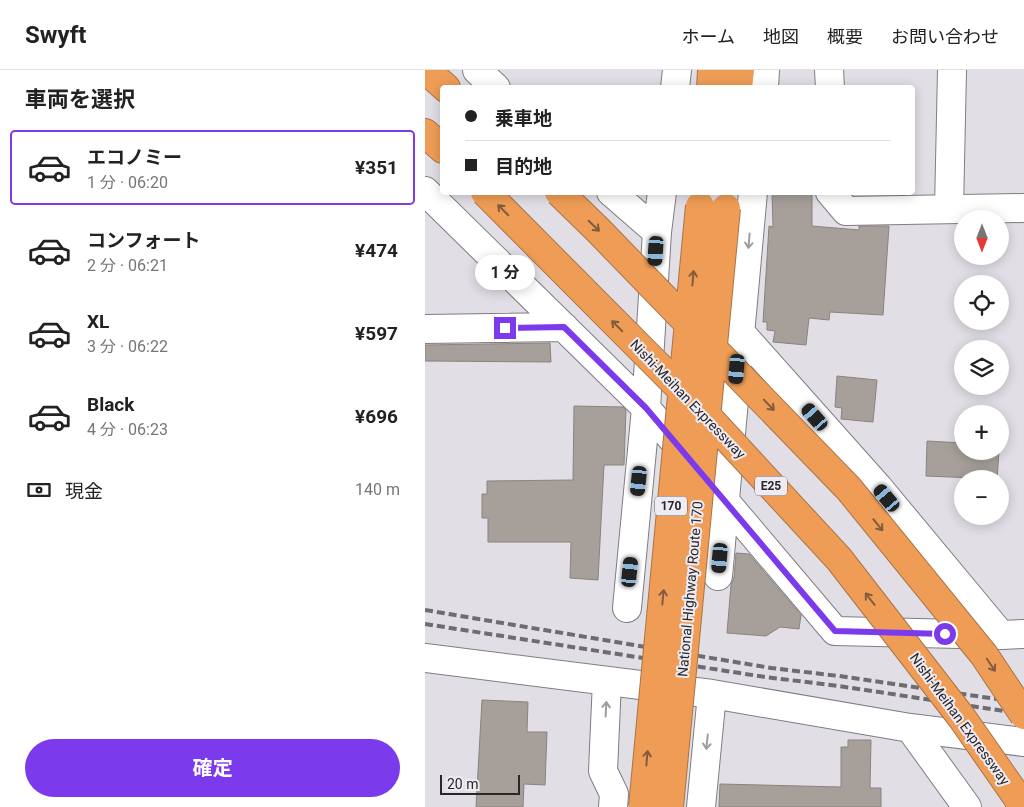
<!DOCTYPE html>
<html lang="ja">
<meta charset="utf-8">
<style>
body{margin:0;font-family:Roboto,"Noto Sans JP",sans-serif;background:#f2f2f2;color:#222;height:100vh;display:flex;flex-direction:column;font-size:19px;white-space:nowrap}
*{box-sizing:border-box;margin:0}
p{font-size:16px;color:#767676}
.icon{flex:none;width:28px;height:28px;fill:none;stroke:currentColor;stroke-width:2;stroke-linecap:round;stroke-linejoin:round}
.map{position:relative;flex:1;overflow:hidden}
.panel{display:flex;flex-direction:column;background:#fff;width:425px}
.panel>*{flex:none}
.banner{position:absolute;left:15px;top:15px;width:475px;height:110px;border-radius:5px;box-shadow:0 2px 12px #0003;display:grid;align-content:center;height:110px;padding:0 25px;background:#fff}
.needle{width:32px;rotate:180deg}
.buttons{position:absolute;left:529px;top:140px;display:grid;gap:10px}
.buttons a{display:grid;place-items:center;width:55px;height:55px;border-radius:50%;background:#fff;box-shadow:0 2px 12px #0003;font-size:25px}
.scale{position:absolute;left:15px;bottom:12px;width:80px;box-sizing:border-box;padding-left:5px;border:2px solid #28272a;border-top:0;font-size:14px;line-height:18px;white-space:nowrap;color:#28272a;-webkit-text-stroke:4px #eeebf2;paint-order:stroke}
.end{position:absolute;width:22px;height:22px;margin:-11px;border:6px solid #7c3aed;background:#fff;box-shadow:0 0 0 2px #fff}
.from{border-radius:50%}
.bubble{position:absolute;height:35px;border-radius:18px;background:#fff;box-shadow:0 2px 12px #0003;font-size:16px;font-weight:700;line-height:35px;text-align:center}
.car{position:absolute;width:15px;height:30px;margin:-15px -8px;border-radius:6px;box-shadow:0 0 4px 1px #0007;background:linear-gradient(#222 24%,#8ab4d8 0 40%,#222 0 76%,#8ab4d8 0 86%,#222 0)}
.banner b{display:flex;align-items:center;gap:18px;height:48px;font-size:19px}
.banner b+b{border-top:1px solid #e0e0e0}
.banner i{width:12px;height:12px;background:#222}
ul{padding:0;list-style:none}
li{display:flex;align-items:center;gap:15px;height:75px;margin:0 10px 8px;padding:0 15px;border:2px solid transparent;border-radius:5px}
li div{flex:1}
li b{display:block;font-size:19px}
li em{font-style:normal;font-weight:700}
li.current{border-color:#7c3aed}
li>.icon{width:45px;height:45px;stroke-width:1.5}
h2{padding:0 25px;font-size:22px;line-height:60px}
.pay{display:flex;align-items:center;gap:12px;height:55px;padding:0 25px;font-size:19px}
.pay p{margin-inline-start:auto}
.cta{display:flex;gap:10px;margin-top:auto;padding:10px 25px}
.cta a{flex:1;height:58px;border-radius:30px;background:#7c3aed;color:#fff;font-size:20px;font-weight:700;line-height:58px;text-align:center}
header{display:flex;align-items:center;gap:30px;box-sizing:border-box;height:70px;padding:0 25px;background:#fff;border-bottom:1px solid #e0e0e0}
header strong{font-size:24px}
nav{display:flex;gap:28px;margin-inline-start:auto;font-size:18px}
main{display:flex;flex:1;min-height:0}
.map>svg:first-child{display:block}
.building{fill:#a69f9a;stroke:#8a837f}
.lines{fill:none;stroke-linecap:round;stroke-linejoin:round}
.minor-casing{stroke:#7f7d83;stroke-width:30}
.highway-casing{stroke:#a97447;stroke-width:30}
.minor{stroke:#fff;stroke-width:28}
.highway{stroke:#ef9d56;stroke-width:28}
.rail{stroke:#6e6c71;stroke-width:4;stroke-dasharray:8 4;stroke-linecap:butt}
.highway-bridge-casing{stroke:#a97447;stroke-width:30;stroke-linecap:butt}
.highway-bridge{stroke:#ef9d56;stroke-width:28}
.oneway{stroke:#825c3e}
.oneway2{stroke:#9e9e9f}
.route{stroke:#7c3aed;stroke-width:6}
.labels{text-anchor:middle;stroke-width:4;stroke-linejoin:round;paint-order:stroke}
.shield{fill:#eeebf2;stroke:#636266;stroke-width:1}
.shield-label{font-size:12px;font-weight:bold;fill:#28272a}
.street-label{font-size:14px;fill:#28272a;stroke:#eeebf2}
</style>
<header>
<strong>Swyft</strong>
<nav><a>ホーム</a><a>地図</a><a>概要</a><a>お問い合わせ</a></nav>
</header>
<main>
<section class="panel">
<h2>車両を選択</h2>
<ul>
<li class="current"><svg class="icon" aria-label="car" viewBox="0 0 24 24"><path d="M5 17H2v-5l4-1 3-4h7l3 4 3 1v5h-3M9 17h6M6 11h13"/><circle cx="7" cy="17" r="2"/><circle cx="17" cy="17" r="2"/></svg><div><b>エコノミー</b><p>1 分 · 06:20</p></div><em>¥351</em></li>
<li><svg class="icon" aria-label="car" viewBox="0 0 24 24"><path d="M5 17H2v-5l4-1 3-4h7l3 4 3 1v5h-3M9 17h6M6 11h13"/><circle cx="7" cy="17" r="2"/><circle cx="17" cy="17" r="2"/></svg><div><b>コンフォート</b><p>2 分 · 06:21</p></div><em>¥474</em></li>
<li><svg class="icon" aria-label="car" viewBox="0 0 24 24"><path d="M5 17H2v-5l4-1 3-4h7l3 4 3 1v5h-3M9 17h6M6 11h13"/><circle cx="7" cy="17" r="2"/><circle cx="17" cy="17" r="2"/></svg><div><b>XL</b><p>3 分 · 06:22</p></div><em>¥597</em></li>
<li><svg class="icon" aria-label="car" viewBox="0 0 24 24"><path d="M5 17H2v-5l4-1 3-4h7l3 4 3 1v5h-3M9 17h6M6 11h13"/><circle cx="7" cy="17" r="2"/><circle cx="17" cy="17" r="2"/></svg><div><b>Black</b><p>4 分 · 06:23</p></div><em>¥696</em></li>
</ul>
<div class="pay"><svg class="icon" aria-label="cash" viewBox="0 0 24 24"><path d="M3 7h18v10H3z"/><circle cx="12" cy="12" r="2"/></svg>現金<p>140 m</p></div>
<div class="cta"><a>確定</a></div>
</section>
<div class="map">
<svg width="599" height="737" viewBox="0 0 599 737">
<rect width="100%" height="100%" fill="#e1dee5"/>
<path class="building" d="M347,122H387V156L434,160V156H464L458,245L405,242L404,250L384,248L381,275L348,272L350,261L342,260V252H338L344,156L348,157Z
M125,273L126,292L0,291V275Z
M412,306L452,310L448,352L416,349L417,338L410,337Z
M149,336L198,337L201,340L199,395H179L173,510L145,508L146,472H63V448H57V424H62V411L148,410Z
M502,371L538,373V381H574L572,409L501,406Z
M311,483L324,484L376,545L374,559L355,557L341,566L302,563L306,515L309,507Z
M57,630L103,632L102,662H122L120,715L99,714L98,737H51Z
M423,670H446L445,718H456V737H294L295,714L416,717V677H423Z"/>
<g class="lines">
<defs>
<path id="minor" d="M52,0L71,18
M404,0L405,18
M250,18L252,0
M339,18L340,0
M0,121L221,338L202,538
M186,122L232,162
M237,122L232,162L221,338L410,561L576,565L599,564
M405,122L421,141L599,138
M524,139L527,0
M0,259L139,257
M315,262L453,417L576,565
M293,506L328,122
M0,588L287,624L485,658L599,672
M182,611L178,701L189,724L188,737
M485,658L542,737
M276,737L287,624"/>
<path id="highway" d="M1,0L21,18
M286,18L287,0
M313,18L315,0
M0,63L18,79"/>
</defs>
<use href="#minor" class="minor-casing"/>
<use href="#highway" class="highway-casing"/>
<use href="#minor" class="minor"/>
<use href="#highway" class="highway"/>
<path class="rail" d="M0,540L346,598L414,606L599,633
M0,554L340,607L414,616L599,644"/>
<defs>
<path id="highway-bridge" d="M60,122L266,329L414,489L537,648L599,737
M134,122L173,160L424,419L559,585L599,645
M218,737L275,136
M244,737L301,138"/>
</defs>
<use href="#highway-bridge" class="highway-bridge-casing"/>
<use href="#highway-bridge" class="highway-bridge"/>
</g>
<defs><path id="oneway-shaft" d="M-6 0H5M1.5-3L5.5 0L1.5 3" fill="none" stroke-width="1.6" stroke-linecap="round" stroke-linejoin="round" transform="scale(1.25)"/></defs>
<g class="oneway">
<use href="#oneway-shaft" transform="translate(78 140) rotate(-135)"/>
<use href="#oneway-shaft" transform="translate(169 156) rotate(44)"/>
<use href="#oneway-shaft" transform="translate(268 208) rotate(-85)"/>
<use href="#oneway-shaft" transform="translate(192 256) rotate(-135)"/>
<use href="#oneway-shaft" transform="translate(344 335) rotate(46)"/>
<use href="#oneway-shaft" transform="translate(453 455) rotate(51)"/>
<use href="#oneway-shaft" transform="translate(238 527) rotate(-85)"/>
<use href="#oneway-shaft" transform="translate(445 529) rotate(-128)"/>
<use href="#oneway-shaft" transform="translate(566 595) rotate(56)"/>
<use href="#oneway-shaft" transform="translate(222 688) rotate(-85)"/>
</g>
<g class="oneway2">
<use href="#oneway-shaft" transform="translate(324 171) rotate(95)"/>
<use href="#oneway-shaft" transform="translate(181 639) rotate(-87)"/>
<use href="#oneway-shaft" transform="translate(282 672) rotate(96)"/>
</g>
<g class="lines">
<path class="route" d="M80,258L139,257L221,338L410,561L520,564"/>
</g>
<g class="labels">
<g class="shield">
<rect x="330" y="406.5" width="32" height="19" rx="4"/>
<rect x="230" y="426.5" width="32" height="19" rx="4"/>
</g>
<g class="shield-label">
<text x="346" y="420">E25</text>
<text x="246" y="440">170</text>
</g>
<g class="street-label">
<text transform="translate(263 329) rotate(46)" y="5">Nishi-Meihan Expressway</text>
<text transform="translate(265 519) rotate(-85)" y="5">National Highway Route 170</text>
<text transform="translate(535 649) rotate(54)" y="5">Nishi-Meihan Expressway</text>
</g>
</g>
</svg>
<div class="buttons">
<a><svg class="needle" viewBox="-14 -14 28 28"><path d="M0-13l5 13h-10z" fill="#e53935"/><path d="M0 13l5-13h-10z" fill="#767676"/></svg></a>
<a><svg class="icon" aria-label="locate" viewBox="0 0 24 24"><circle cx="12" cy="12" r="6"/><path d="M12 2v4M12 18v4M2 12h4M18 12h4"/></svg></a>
<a><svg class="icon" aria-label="layers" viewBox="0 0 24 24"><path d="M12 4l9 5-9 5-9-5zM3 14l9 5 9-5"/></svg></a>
<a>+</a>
<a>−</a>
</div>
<div class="scale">20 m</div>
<i class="end from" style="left:520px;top:564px"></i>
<i class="end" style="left:80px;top:258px"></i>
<div class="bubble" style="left:50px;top:185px;width:60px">1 分</div>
<i class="car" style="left:231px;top:181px;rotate:184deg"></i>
<i class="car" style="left:312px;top:299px;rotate:185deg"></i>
<i class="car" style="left:390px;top:347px;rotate:319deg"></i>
<i class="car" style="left:214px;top:411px;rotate:186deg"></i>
<i class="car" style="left:462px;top:428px;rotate:320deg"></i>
<i class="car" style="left:295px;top:488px;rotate:185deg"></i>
<i class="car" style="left:205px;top:502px;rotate:6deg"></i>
<div class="banner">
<b><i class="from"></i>乗車地</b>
<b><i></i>目的地</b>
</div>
</div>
</main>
